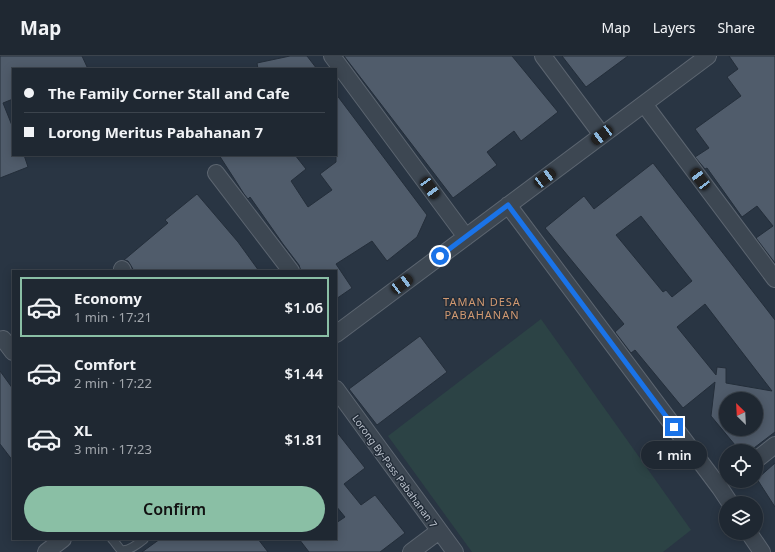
<!DOCTYPE html>
<meta charset="utf-8">
<style>
body{margin:0;font-family:"Noto Sans",sans-serif;background:#27303a;color:#f1f3f6;height:100vh;display:flex;flex-direction:column;font-size:15px;white-space:nowrap}
*{box-sizing:border-box;margin:0}
p{font-size:13px;color:#a1a6ac}
.icon{flex:none;width:22px;height:22px;fill:none;stroke:currentColor;stroke-width:2;stroke-linecap:round;stroke-linejoin:round}
.map{position:relative;flex:1;overflow:hidden}
.panel{position:absolute;left:12px;top:214px;width:325px;height:270px;display:flex;flex-direction:column;background:#1f2832;border-radius:0px;box-shadow:0 2px 10px #0003,0 0 0 1px #3c444d}
.panel>*{flex:none}
.hud{position:absolute;left:12px;top:12px;width:325px;height:88px;border-radius:0px;box-shadow:0 2px 10px #0003,0 0 0 1px #3c444d;display:grid;align-content:center;height:88px;padding:0 12px;background:#1f2832}
.needle{width:26px;rotate:336deg}
.fabs{position:absolute;left:719px;top:336px;display:grid;gap:8px}
.fabs a{display:grid;place-items:center;width:44px;height:44px;border-radius:50%;background:#1f2832;box-shadow:0 2px 10px #0003,0 0 0 1px #3c444d;font-size:20px}
.end{position:absolute;width:18px;height:18px;margin:-9px;border:5px solid #1a73e8;background:#fff;box-shadow:0 0 0 2px #fff}
.from{border-radius:50%}
.bubble{position:absolute;height:28px;border-radius:14px;background:#1f2832;box-shadow:0 2px 10px #0003,0 0 0 1px #3c444d;font-size:13px;font-weight:600;line-height:28px;text-align:center}
.car{position:absolute;width:12px;height:24px;margin:-12px -6px;border-radius:5px;box-shadow:0 0 3px 1px #0007;background:linear-gradient(#222 24%,#8ab4d8 0 40%,#222 0 76%,#8ab4d8 0 86%,#222 0)}
.hud b{display:flex;align-items:center;gap:14px;height:38px;font-size:15px}
.hud b+b{border-top:1px solid #3c444d}
.hud i{width:10px;height:10px;background:#f1f3f6}
ul{padding:7px 0 0;list-style:none}
li{display:flex;align-items:center;gap:12px;height:60px;margin:0 8px 6px;padding:0 4px;border:2px solid transparent;border-radius:0px}
li div{flex:1}
li b{display:block;font-size:15px}
li em{font-style:normal;font-weight:600}
li.on{border-color:#8abfa5}
li>.icon{width:36px;height:36px;stroke-width:1.5}
.cta{display:flex;gap:8px;margin-top:auto;padding:8px 12px}
.cta a{flex:1;height:46px;border-radius:24px;background:#8abfa5;color:#111;font-size:16px;font-weight:600;line-height:46px;text-align:center}
header{display:flex;align-items:center;gap:24px;box-sizing:border-box;height:56px;padding:0 20px;background:#1f2832;border-bottom:1px solid #3c444d}
header strong{font-size:19px}
nav{display:flex;gap:22px;margin-inline-start:auto;font-size:14px}
.map>svg:first-child{display:block}
.green{fill:#2c4345}
.building{fill:#505c6b;stroke:#242e3a;fill-rule:evenodd}
.lines{fill:none;stroke-linecap:round;stroke-linejoin:round}
.lane-casing{stroke:#5c6570;stroke-width:10}
.street-casing{stroke:#5c6570;stroke-width:18}
.lane{stroke:#3d4752;stroke-width:8}
.street{stroke:#3d4752;stroke-width:16}
.route{stroke:#1a73e8;stroke-width:5}
.labels{text-anchor:middle;stroke-width:3;stroke-linejoin:round;paint-order:stroke}
.street-label{font-size:10px;fill:#bbc2cc;stroke:#222c38}
.neighbourhood-label{font-size:11px;letter-spacing:1px;fill:#d19971;stroke:#222c38}
</style>
<header>
<strong>Map</strong>
<nav><a>Map</a><a>Layers</a><a>Share</a></nav>
</header>
<div class="map">
<svg width="775" height="496" viewBox="0 0 775 496">
<rect width="100%" height="100%" fill="#293543"/>
<path class="green" d="M541,263L691,474L663,496H472L388,380Z"/>
<path class="building" d="M0,0H82L88,13H13V43L3,47L13,72V99H24L28,111L0,122Z
M290,0H307L317,13H258L257,7Z
M344,0H512L558,56L521,85L514,75L487,96L497,109L453,142Z
M562,0H628L586,31Z
M729,0H775V207L756,182L773,170L757,150L742,161L707,112L705,113L695,101L709,92L695,73L741,40L727,21L738,13Z
M336,38L427,159L417,181L387,205L372,185L336,208L352,232L336,243V215H301L299,209L283,188L250,141L248,143L244,138L219,99H295L306,113L291,125L308,151L332,134L320,118L336,106Z
M653,107L775,264V376L750,395H740L711,360L715,326L683,352L635,294L631,297L615,276L624,268L545,172L584,140L594,153ZM641,160L692,225L672,241L666,234L663,236L616,179ZM705,248L772,335L726,327V312L717,311L716,319L677,271ZM726,343H756V373H726Z
M197,138L238,186L259,215H134L130,208L128,205L124,204L168,167L165,164Z
M420,280L447,316L377,369L349,333Z
M0,315L13,333V405L0,388Z
M336,375L365,412L344,428L361,449L375,439L405,477L380,496H309L299,483H336V467L345,461L336,450Z
M775,407V451L757,423Z
M160,483H258L268,496H142Z"/>
<g class="lines">
<defs>
<path id="lane" d="M112,483C115,486 118,491 121,494C128,496 139,487 144,483"/>
<path id="street" d="M332,0L466,181
M543,0L602,79
M644,48L775,223
M216,117L291,215
M508,149L720,432L730,447
M122,213L123,215
M336,278L708,0
M3,283L13,296
M336,333L455,496
M756,404L775,389
M749,477L762,496
M46,496L63,483
M411,496L439,475"/>
</defs>
<use href="#lane" class="lane-casing"/>
<use href="#street" class="street-casing"/>
<use href="#lane" class="lane"/>
<use href="#street" class="street"/>
</g>
<g class="lines">
<path class="route" d="M440,200L508,149L674,371"/>
</g>
<g class="labels">
<g class="street-label">
<text transform="translate(395 415) rotate(54)" y="4">Lorong By-Pass Pabahanan 7</text>
</g>
<g class="neighbourhood-label">
<text x="482" y="250">TAMAN DESA<tspan x="482" dy="13">PABAHANAN</tspan></text>
</g>
</g>
</svg>
<div class="fabs">
<a><svg class="needle" viewBox="-14 -14 28 28"><path d="M0-13l5 13h-10z" fill="#e53935"/><path d="M0 13l5-13h-10z" fill="#a1a6ac"/></svg></a>
<a><svg class="icon" aria-label="locate" viewBox="0 0 24 24"><circle cx="12" cy="12" r="6"/><path d="M12 2v4M12 18v4M2 12h4M18 12h4"/></svg></a>
<a><svg class="icon" aria-label="layers" viewBox="0 0 24 24"><path d="M12 4l9 5-9 5-9-5zM3 14l9 5 9-5"/></svg></a>
</div>
<i class="end from" style="left:440px;top:200px"></i>
<i class="end" style="left:674px;top:371px"></i>
<div class="bubble" style="left:641px;top:385px;width:66px">1 min</div>
<i class="car" style="left:602px;top:79px;rotate:233deg"></i>
<i class="car" style="left:545px;top:122px;rotate:53deg"></i>
<i class="car" style="left:700px;top:123px;rotate:323deg"></i>
<i class="car" style="left:430px;top:132px;rotate:144deg"></i>
<i class="car" style="left:402px;top:228px;rotate:53deg"></i>
<div class="hud">
<b><i class="from"></i>The Family Corner Stall and Cafe</b>
<b><i></i>Lorong Meritus Pabahanan 7</b>
</div>
<section class="panel">
<ul>
<li class="on"><svg class="icon" aria-label="car" viewBox="0 0 24 24"><path d="M5 17H2v-5l4-1 3-4h7l3 4 3 1v5h-3M9 17h6M6 11h13"/><circle cx="7" cy="17" r="2"/><circle cx="17" cy="17" r="2"/></svg><div><b>Economy</b><p>1 min · 17:21</p></div><em>$1.06</em></li>
<li><svg class="icon" aria-label="car" viewBox="0 0 24 24"><path d="M5 17H2v-5l4-1 3-4h7l3 4 3 1v5h-3M9 17h6M6 11h13"/><circle cx="7" cy="17" r="2"/><circle cx="17" cy="17" r="2"/></svg><div><b>Comfort</b><p>2 min · 17:22</p></div><em>$1.44</em></li>
<li><svg class="icon" aria-label="car" viewBox="0 0 24 24"><path d="M5 17H2v-5l4-1 3-4h7l3 4 3 1v5h-3M9 17h6M6 11h13"/><circle cx="7" cy="17" r="2"/><circle cx="17" cy="17" r="2"/></svg><div><b>XL</b><p>3 min · 17:23</p></div><em>$1.81</em></li>
</ul>
<div class="cta"><a>Confirm</a></div>
</section>
</div>
